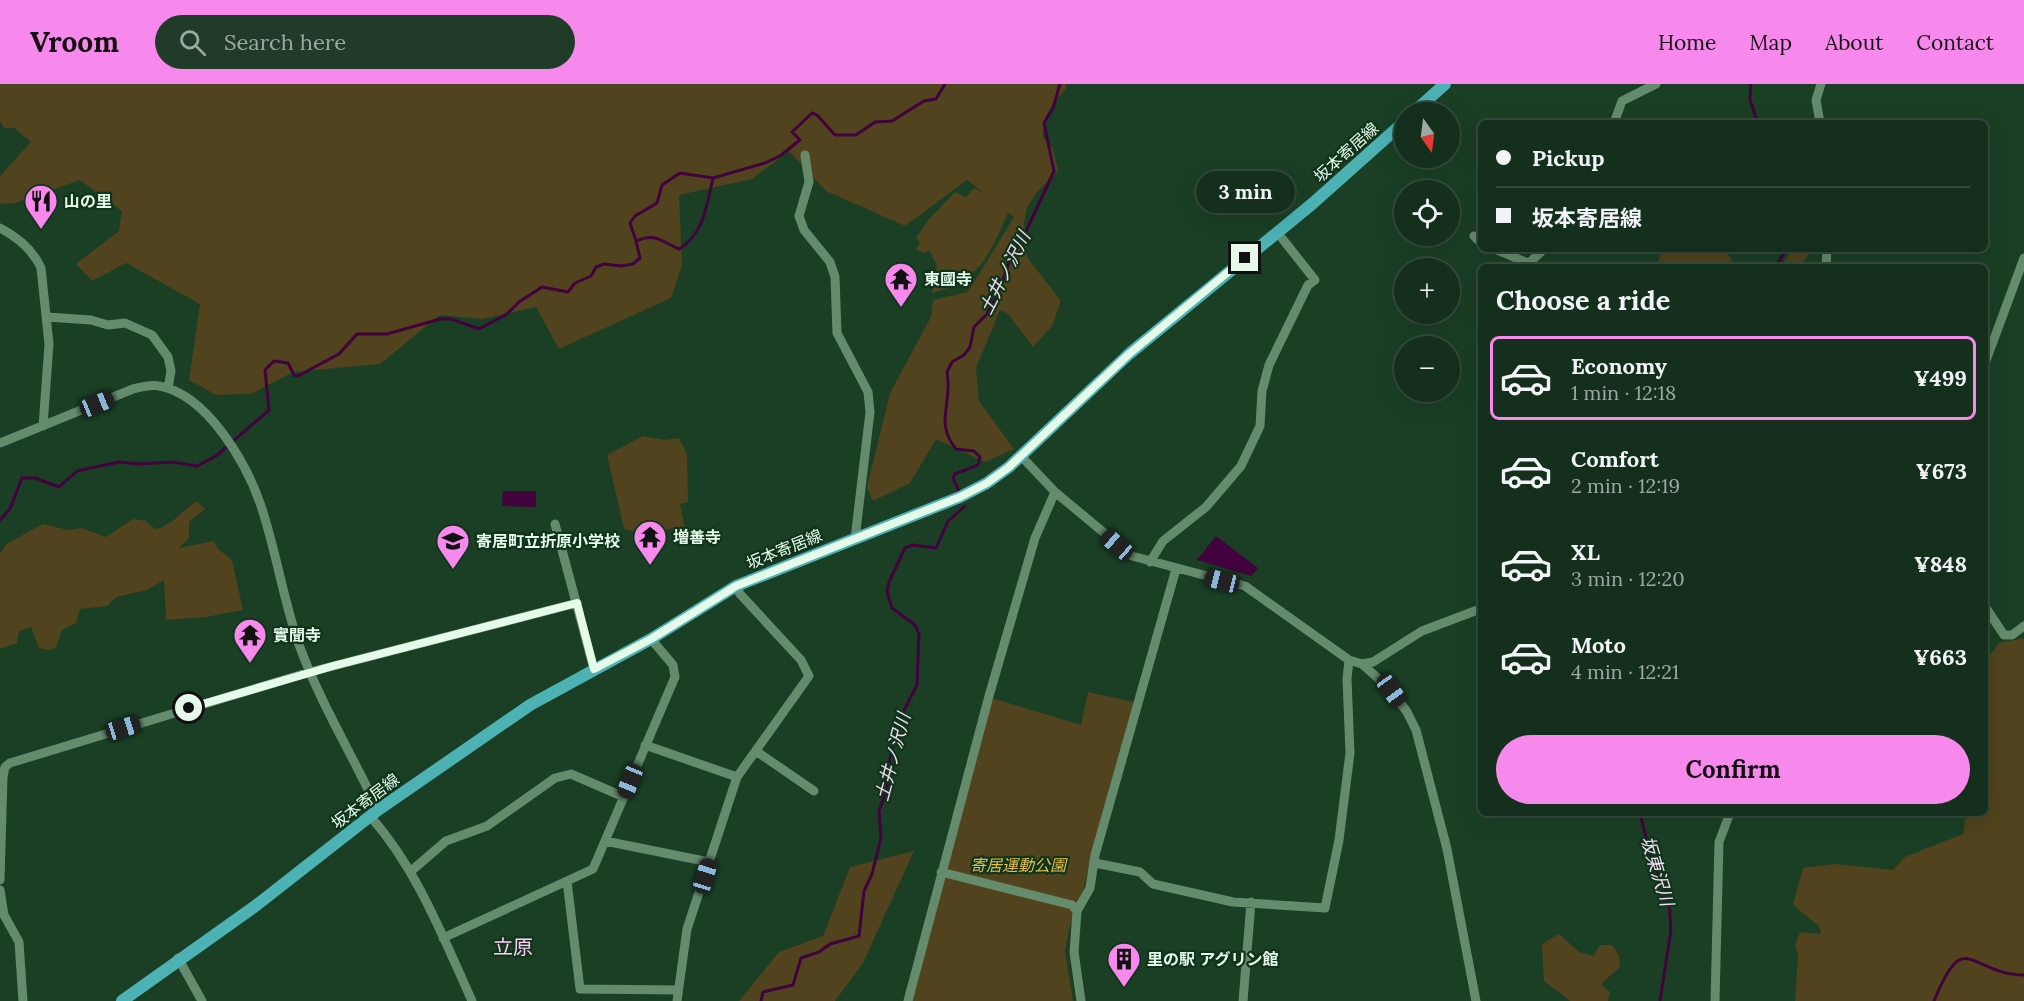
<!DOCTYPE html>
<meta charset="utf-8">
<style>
body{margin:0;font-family:Lora,"Noto Sans JP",serif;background:#213b29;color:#f1f3f6;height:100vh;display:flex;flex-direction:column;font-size:22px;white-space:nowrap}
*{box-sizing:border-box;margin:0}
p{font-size:20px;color:#9da9a3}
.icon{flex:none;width:33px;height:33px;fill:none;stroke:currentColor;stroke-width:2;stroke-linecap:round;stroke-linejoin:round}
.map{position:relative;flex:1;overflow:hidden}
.sheet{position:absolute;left:1478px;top:180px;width:510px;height:552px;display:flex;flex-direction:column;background:#142f1c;border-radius:9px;box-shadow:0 6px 24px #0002,0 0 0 2px #334a3b}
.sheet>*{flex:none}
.top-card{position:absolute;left:1478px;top:36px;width:510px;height:132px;border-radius:9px;box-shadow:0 6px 24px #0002,0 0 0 2px #334a3b;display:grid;align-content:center;height:132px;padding:0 18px;background:#142f1c}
.needle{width:39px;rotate:166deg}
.controls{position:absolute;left:1394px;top:18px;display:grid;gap:12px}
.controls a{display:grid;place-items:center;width:66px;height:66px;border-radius:50%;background:#142f1c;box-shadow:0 6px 24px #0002,0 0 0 2px #334a3b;font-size:30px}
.end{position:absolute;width:27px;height:27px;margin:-14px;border:8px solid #e5fae9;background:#111;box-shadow:0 0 0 3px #111}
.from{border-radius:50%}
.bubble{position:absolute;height:42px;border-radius:21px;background:#142f1c;box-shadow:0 6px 24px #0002,0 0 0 2px #334a3b;font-size:20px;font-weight:700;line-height:42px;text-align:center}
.car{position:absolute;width:18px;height:36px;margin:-18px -9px;border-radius:8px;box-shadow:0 0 4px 2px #0007;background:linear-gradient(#222 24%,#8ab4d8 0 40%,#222 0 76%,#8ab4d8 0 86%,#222 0)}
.top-card b{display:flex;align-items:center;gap:21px;height:57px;font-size:22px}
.top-card b+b{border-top:2px solid #334a3b}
.top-card i{width:15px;height:15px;background:#f1f3f6}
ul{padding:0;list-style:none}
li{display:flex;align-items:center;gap:18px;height:84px;margin:0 12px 9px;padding:0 6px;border:3px solid transparent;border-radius:9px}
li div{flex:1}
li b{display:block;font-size:22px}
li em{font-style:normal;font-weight:700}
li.active{border-color:#f788ec}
li>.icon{width:54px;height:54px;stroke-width:1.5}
h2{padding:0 18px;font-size:27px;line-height:72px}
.action{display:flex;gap:12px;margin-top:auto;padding:12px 18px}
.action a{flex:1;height:69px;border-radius:36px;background:#f788ec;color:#111;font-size:24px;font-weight:700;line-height:69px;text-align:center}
header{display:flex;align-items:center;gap:36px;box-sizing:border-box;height:84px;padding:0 30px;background:#f788ec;color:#111}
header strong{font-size:28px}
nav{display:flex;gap:33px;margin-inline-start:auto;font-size:21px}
.search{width:420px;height:54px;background:#213b29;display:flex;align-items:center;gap:15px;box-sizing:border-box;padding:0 21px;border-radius:33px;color:#9da9a3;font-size:22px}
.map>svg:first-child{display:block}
.green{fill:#50431d}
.water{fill:#42023e}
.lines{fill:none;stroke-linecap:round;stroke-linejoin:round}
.stream{stroke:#42023e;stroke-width:3}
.minor{stroke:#658b6d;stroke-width:9}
.major{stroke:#4cb2b4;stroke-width:12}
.route{stroke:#e5fae9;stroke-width:8}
.labels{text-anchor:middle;stroke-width:4.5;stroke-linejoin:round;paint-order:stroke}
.street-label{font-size:16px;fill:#e5fae9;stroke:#0f341b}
.poi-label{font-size:16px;font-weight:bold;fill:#e5fae9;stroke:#0f341b;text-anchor:start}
.park-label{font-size:16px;font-style:italic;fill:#e6bf49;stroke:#0f341b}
.water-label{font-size:18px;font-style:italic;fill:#f3dcef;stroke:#0f341b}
.quarter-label{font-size:20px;fill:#feccf7;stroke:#0f341b}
</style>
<header>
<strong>Vroom</strong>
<div class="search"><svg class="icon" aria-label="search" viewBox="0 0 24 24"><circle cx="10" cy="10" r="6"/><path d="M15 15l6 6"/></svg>Search here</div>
<nav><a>Home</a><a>Map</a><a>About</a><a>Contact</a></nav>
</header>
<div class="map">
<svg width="2024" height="917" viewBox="0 0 2024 917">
<rect width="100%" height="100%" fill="#1a3f25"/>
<path class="green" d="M0,0H1066V5C1051,21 1043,31 1043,53L1053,65L1058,87L1036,109L1027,123L1024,139L1027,173L1061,217L1052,242L1033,263L1008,230L1000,226L976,284L979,317L1014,365L985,378L936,355L910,399L873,417L867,403L890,309L931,233L933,216L968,208L1014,133L1008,129C989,171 980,197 932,209L937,182L930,167L923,169L916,165L920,159L916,154L929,135L955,108L966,113L974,104L985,110L967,96L905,142L826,107L789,67L752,95L679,111L682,181L671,214L559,265L536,223L482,235L440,231L380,280L293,288L251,310L216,311L189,296L200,220L126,179L92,197L76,180L119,147L122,127L80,96L16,119L0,120V92L31,58L14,44H4L0,37Z
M1664,165H1725L1736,183H1655Z
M1793,165H1813L1800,183H1780Z
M643,352L665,356L679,354L687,370L688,418L680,420L685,443L641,449L624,445L607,371Z
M197,417L205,425L189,438V454L179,464L214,457L217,464L232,476L243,526L206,533L166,536L164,496L147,506L116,513L107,522L80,525L76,539L62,546L56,563L50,566L39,564L31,543L19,547L17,559L0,565V470L6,460L43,440L68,446L82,444L106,453L133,435L146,437L155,445C173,442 182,426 197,417Z
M2024,554V917H1795L1798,871L1795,861L1800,848L1821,850L1819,842L1793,821L1803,784L1835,780L1893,786L1905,773L1963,750L1966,729H1984L1985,589L1991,570L1999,559Z
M1088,608L1134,618L1084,803L1069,845L1065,868L1073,917H909L992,614L1081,641Z
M914,767L863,879L835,917H739L779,868L823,852L850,783Z
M1559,850L1579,868L1594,872L1600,861H1612L1619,871L1620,883L1601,900L1610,908L1608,917H1570L1544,897L1542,860Z"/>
<path class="water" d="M503,407H536V423L502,422Z
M1216,452L1258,484L1251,492L1197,476Z"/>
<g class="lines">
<path class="stream" d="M1751,0L1750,16L1758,39
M636,157L630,139L635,132L657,119L662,101L680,89L713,94
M1775,183L1787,165
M959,407L953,394L955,390L978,381L980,373L974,367L956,365C934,338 953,321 947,288L952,278L964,271L970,263L974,243L987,230L1001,201L1013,167L1023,154L1054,87L1044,39L1053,24L1060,0
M0,436L10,425L22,394H35L59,403L77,387L119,378L139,380L172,378L197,382L216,372L269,326L265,286L274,277L288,279L294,291L298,292L339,270L357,250H387L440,235H451L479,245L507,230L519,218L542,203L568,208L575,199L591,192L596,183L604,180L621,182L633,180L640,174L636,157C656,148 662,158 679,165C704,151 707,119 713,94L765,79L780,72L800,56L792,48L812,29L817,31L835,51H856L875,38L892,37L924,17L936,15L945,0
M1640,729L1650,770L1669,816L1671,846L1660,917
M761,917L763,908L793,901L801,874L819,868L830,860L859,852L864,807L872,790L881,754L879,727L887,704L890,674L900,634L917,601L919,550L915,541L892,524L887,508L889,498L905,464L913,461L936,464L948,437L965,422
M1934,917C1965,841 1968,890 2024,891"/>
<path class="minor" d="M1614,39L1622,17L1656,0
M1820,39L1816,16L1821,0
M805,71L809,98L799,132L804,146L830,178L835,193L837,249L868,308L870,328L855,455
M0,144C17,153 33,166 41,184L49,260L43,342
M1474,152L1480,158
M1495,165L1537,183
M1528,180L1544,165
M1826,183L1827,165
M47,233L91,236L108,241L125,239L152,251L168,273L171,287L168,304
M1984,282L2024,174
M0,359L133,305C141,303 151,300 159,302C207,310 247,380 261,422C276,467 283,514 298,558C319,617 352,670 378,726
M1021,372L1055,408L1132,472L1245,502L1349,576L1362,580L1391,606L1407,628L1416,646L1447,765L1476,917
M555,440L594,585
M1150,478L1163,457L1206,423L1241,382L1260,342L1262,307L1269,281L1308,201L1315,196L1277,148
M1984,521L2004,551H2012L2024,542
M1362,580L1373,578L1422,547L1480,525
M645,661L737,693
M756,667L814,707
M370,732C417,785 443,853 472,917
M605,757L709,778
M1095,779L1140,788L1153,800L1233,818L1325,824L1339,756L1350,669L1347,595L1349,576
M410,788L446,757L487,742L555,694L571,690L624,713
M941,788L1072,821L1077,827L1074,868L1081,917
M0,796L3,693L5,683L10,679L310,588L577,519
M567,797L580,905L678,906
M0,806L4,831L19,858L23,917
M1077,827L1090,804L1095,771L1176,485
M443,854L593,785L675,593L673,581L651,555
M178,874L202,917
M677,917L687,845L737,693L809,592L801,576L740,510L736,502
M908,917L989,612L1035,454L1055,408
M1243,917L1251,818
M1715,917L1719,758L1730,729"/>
<path class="major" d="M1414,28L1445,0
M122,917L254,823L378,726L530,621L651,555L736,502L960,413L987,399L1009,383L1129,270L1312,120L1404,38"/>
</g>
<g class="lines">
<path class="route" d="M189,624L333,582L577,519L594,585L651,555L736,502L960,413L987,399L1009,383L1129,270L1245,174"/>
</g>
<defs>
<symbol id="restaurant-pin" viewBox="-11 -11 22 30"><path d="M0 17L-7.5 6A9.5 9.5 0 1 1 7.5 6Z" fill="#f788ec" stroke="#0f341b"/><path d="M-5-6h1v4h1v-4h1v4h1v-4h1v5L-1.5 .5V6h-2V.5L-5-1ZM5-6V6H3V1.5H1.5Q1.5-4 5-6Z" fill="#111"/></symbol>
<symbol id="temple-pin" viewBox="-11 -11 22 30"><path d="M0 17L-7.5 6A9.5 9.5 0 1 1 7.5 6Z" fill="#f788ec" stroke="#0f341b"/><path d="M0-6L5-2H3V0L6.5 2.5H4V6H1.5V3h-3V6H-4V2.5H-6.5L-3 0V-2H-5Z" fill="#111"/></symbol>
<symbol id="school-pin" viewBox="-11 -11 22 30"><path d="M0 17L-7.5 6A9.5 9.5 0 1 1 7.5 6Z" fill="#f788ec" stroke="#0f341b"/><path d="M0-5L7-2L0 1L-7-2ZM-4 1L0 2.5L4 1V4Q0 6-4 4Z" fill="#111"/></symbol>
<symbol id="building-pin" viewBox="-11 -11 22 30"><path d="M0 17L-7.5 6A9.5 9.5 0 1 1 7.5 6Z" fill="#f788ec" stroke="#0f341b"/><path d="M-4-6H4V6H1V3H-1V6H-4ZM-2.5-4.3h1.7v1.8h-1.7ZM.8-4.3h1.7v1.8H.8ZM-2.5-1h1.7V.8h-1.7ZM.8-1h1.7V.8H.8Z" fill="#111"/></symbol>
</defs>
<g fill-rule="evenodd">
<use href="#restaurant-pin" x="22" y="98" width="38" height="52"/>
<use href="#temple-pin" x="882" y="176" width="38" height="52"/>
<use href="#temple-pin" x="631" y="434" width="38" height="52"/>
<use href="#school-pin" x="434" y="438" width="38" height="52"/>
<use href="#temple-pin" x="231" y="532" width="38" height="52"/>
<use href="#building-pin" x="1105" y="856" width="38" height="52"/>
</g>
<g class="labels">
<g class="street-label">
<text transform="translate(1346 68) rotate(-42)" y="6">坂本寄居線</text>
<text transform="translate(784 465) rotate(-22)" y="6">坂本寄居線</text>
<text transform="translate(365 717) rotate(-37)" y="6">坂本寄居線</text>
</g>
<g class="poi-label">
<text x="64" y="123">山の里</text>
<text x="924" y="201">東國寺</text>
<text x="673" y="459">増善寺</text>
<text x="476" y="463">寄居町立折原小学校</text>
<text x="273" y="557">實聞寺</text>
<text x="1147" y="881">里の駅 アグリン館</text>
</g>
<g class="park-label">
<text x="1018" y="787">寄居運動公園</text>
</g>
<g class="water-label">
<text transform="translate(1005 189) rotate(-63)" y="6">土井ノ沢川</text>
<text transform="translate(893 673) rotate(-75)" y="6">土井ノ沢川</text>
<text transform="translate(1657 787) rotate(73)" y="6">坂東沢川</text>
</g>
<g class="quarter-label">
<text x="513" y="870">立原</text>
</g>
</g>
</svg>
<div class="controls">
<a><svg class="needle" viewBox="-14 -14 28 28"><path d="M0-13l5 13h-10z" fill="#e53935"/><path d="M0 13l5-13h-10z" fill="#9da9a3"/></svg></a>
<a><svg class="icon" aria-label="locate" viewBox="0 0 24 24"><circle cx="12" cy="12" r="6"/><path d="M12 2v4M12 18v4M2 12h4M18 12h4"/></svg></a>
<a>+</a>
<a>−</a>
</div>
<i class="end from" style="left:189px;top:624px"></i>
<i class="end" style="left:1245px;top:174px"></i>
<div class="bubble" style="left:1196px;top:87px;width:99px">3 min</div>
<i class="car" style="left:97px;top:320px;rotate:68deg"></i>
<i class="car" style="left:1117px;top:461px;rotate:311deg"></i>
<i class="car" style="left:1222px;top:497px;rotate:284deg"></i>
<i class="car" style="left:1391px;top:606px;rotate:144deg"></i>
<i class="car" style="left:123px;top:644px;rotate:73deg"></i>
<i class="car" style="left:630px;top:697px;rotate:202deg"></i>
<i class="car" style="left:705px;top:792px;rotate:17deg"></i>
<div class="top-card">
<b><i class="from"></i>Pickup</b>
<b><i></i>坂本寄居線</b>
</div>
<section class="sheet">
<h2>Choose a ride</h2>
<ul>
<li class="active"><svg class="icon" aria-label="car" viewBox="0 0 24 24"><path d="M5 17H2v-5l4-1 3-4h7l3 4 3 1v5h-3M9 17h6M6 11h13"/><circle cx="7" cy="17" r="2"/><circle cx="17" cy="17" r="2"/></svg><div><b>Economy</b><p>1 min · 12:18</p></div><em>¥499</em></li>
<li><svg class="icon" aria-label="car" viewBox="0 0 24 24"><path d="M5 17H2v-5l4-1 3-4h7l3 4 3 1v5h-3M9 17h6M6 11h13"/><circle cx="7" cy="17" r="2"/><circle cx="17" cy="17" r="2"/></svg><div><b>Comfort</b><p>2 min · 12:19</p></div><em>¥673</em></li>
<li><svg class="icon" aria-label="car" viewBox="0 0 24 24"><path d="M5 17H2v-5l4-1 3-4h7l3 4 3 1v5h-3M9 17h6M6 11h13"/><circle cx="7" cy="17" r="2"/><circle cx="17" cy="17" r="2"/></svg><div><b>XL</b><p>3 min · 12:20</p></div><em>¥848</em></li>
<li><svg class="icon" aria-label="car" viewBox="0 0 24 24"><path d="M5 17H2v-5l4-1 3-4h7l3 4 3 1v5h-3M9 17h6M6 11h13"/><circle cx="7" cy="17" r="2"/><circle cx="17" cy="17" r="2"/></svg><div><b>Moto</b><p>4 min · 12:21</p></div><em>¥663</em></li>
</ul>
<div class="action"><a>Confirm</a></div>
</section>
</div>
